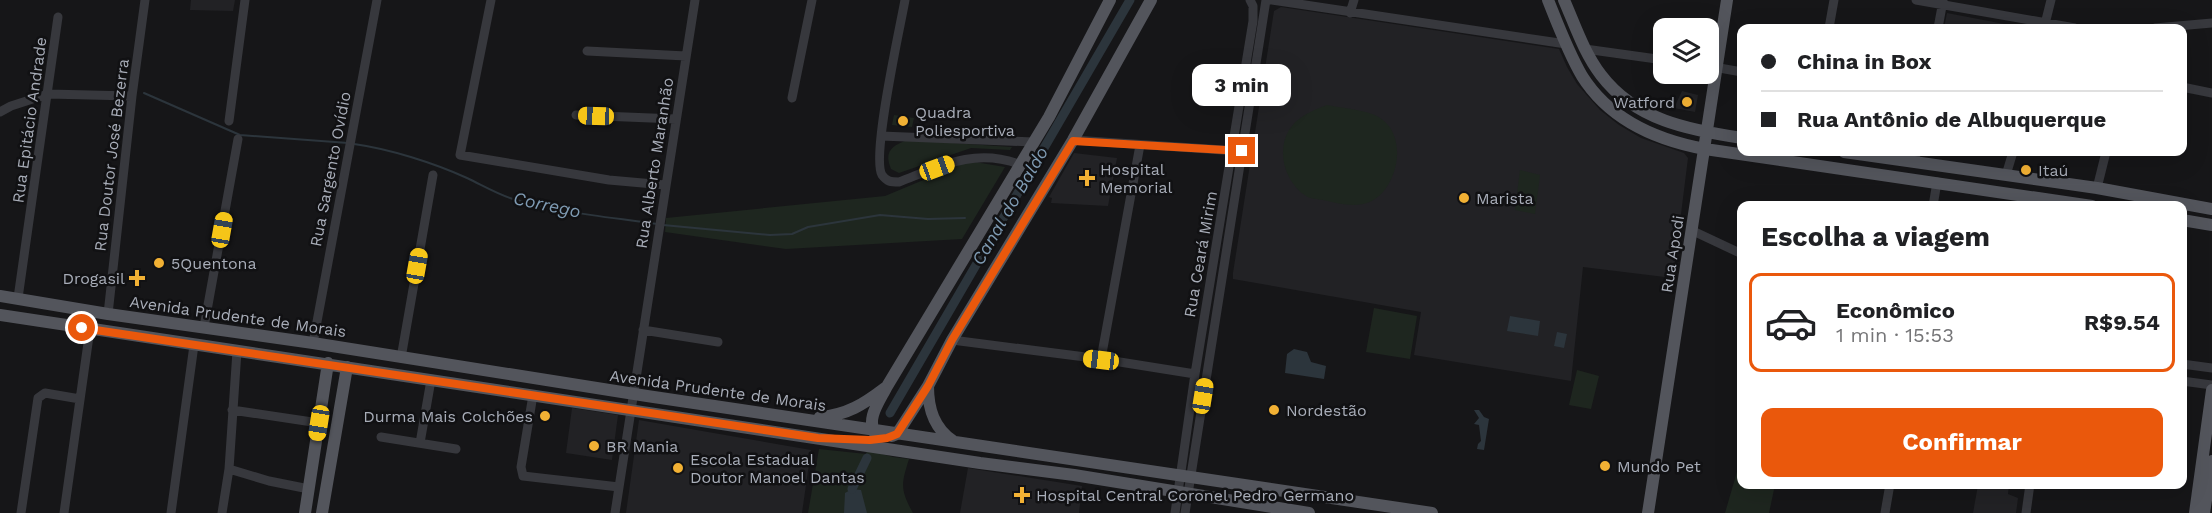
<!DOCTYPE html>
<html lang="pt">
<meta charset="utf-8">
<style>
body{margin:0;font-family:"Work Sans",sans-serif;background:#f2f2f2;color:#202124;height:100vh;display:flex;flex-direction:column;font-size:22px;white-space:nowrap}
*{box-sizing:border-box;margin:0}
p{font-size:20px;color:#757577}
.icon{flex:none;width:33px;height:33px;fill:none;stroke:currentColor;stroke-width:2;stroke-linecap:round;stroke-linejoin:round}
.map{position:relative;flex:1;overflow:hidden}
.side{position:absolute;left:1737px;top:201px;width:450px;height:288px;display:flex;flex-direction:column;background:#fff;border-radius:12px;box-shadow:0 6px 24px #0002}
.side>*{flex:none}
.banner{position:absolute;left:1737px;top:24px;width:450px;height:132px;border-radius:12px;box-shadow:0 6px 24px #0002;display:grid;align-content:center;height:132px;padding:0 24px;background:#fff}
.fabs{position:absolute;left:1653px;top:18px;display:grid;gap:12px}
.fabs a{display:grid;place-items:center;width:66px;height:66px;border-radius:12px;background:#fff;box-shadow:0 6px 24px #0002;font-size:30px}
.end{position:absolute;width:27px;height:27px;margin:-14px;border:8px solid #ea580c;background:#fff;box-shadow:0 0 0 3px #fff}
.from{border-radius:50%}
.bubble{position:absolute;height:42px;border-radius:12px;background:#fff;box-shadow:0 6px 24px #0002;font-size:20px;font-weight:700;line-height:42px;text-align:center}
.car{position:absolute;width:18px;height:36px;margin:-18px -9px;border-radius:8px;box-shadow:0 0 4px 2px #0007;background:linear-gradient(#f5c518 24%,#345 0 40%,#f5c518 0 76%,#345 0 86%,#f5c518 0)}
.banner b{display:flex;align-items:center;gap:21px;height:57px;font-size:22px}
.banner b+b{border-top:2px solid #e0e0e0}
.banner i{width:15px;height:15px;background:#202124}
ul{padding:0;list-style:none}
li{display:flex;align-items:center;gap:18px;height:99px;margin:0 12px 9px;padding:0 12px;border:3px solid #e0e0e0;border-radius:12px}
li div{flex:1}
li b{display:block;font-size:22px}
li em{font-style:normal;font-weight:700}
li.on{border-color:#ea580c}
li>.icon{width:54px;height:54px;stroke-width:1.5}
h2{padding:0 24px;font-size:27px;line-height:72px}
.action{display:flex;gap:12px;margin-top:auto;padding:12px 24px}
.action a{flex:1;height:69px;border-radius:12px;background:#ea580c;color:#fff;font-size:24px;font-weight:700;line-height:69px;text-align:center}
.map>svg:first-child{display:block}
.built{fill:#222225}
.green{fill:#1e261f}
.water{fill:#2c353c}
.lines{fill:none;stroke-linecap:round;stroke-linejoin:round}
.stream{stroke:#2c353c;stroke-width:2}
.canal{stroke:#2c353c;stroke-width:9}
.minor{stroke:#37383d;stroke-width:9}
.major{stroke:#53555c;stroke-width:12}
.route{stroke:#ea580c;stroke-width:8}
.poi-dot{fill:#f2b134;stroke:#111113;stroke-width:2}
.labels{text-anchor:middle;stroke-width:5;stroke-linejoin:round;paint-order:stroke}
.poi-label{font-size:16px;fill:#a8adb8;stroke:#111113;text-anchor:start}
.street-label{font-size:16px;fill:#a8adb8;stroke:#111113}
.water-label{font-size:18px;font-style:italic;fill:#7f9bb3;stroke:#111113}
</style>
<div class="map">
<svg width="2212" height="513" viewBox="0 0 2212 513">
<rect width="100%" height="100%" fill="#161618"/>
<path class="built" d="M191,0H235L233,11L190,10Z
M1281,7L1559,49L1567,67L1577,84L1600,110L1619,125L1641,138L1684,153L1688,158L1673,278L1583,267L1571,381L1414,355L1421,312L1233,279V273L1274,11Z
M1947,13L2025,28H1944Z
M1682,91L1698,95L1695,112L1674,108Z
M1074,153L1117,158L1108,206L1051,203L1052,198L1049,197Z
M572,408L618,415L612,460L566,453Z
M639,420L811,450L802,513H626Z
M968,468L1082,486L1079,513H960Z
M1978,485H2009L2008,494L2018,498L2016,513H1973Z"/>
<path class="green" d="M1327,105C1341,108 1358,109 1372,114C1405,126 1402,170 1383,192C1366,211 1345,205 1323,200C1318,199 1310,199 1306,196C1285,182 1276,152 1289,130C1297,117 1313,110 1327,105Z
M894,115L914,118L912,127L892,125Z
M907,140L1012,147L1010,150L971,148L899,173L891,169C884,152 891,146 907,140Z
M969,161L1005,167L962,239L786,249L665,232L666,218L885,196Z
M1520,170L1540,175L1535,214L1515,210Z
M1374,308L1417,316L1410,359L1366,352Z
M1577,370L1599,376L1591,409L1569,405Z
M819,449L866,454L867,450L893,457L909,459C901,485 900,489 913,513H808Z
M1741,458L1742,484L1775,485L1769,513H1725Z"/>
<path class="water" d="M1510,316L1540,321L1538,336L1507,331Z
M1557,332L1567,334L1564,348L1554,346Z
M1294,349L1307,352L1311,362L1326,366L1324,379L1285,373L1287,354Z
M1474,410H1479L1484,417L1489,419L1484,450L1477,449L1478,444L1481,441L1479,425L1474,424L1479,418Z
M852,489L861,490L867,513H844L845,493Z"/>
<g class="lines">
<path class="stream" d="M144,93L240,135L348,143
M354,144C390,149 434,163 467,178C482,185 497,194 513,199C559,213 609,217 657,224
M663,225L770,235L792,234L808,227L880,215L928,219L965,218"/>
<path class="canal" d="M890,413L1130,0
M852,489L867,458"/>
<path class="minor" d="M491,0L460,155L609,180L665,185
M905,0C900,28 871,157 882,175C887,182 891,182 899,182C941,166 974,148 1019,164
M1272,0L1566,44
M1916,0L2075,28
M1350,13L1354,0
M1829,28L1834,0
M1938,28L1943,1
M2044,28L2051,0
M2155,28L2212,23
M1585,49L1664,60
M587,51L686,56
M1708,66L1742,72
M2182,87L2212,93
M792,98L812,0
M0,112L11,106L48,94L132,96
M576,115L676,119
M229,121L245,0
M881,136L1033,142
M1073,140L1238,151
M1915,161L1916,152
M2006,175L2013,152
M2097,188L2106,152
M1933,206L1937,182
M1693,231L1742,254
M18,298L58,17
M108,314L132,96L145,0
M204,327L238,139
M643,330L718,342
M952,340L1101,359L1195,374
M313,343L377,0
M401,358L433,175
M1101,359L1140,145
M2182,364L2212,368
M2182,381L2212,385
M533,395L521,467L523,476L619,487
M232,410L319,423
M381,437L456,449
M420,443L431,380
M229,469L269,481L309,489
M21,513L38,398L45,393L80,399
M64,513L90,329
M171,513L194,345
M222,513L229,469L237,351
M615,513L695,0
M1175,513L1195,374L1253,21V6L1250,0
M1185,513L1266,0
M1885,513L1890,484
M2026,513L2030,484"/>
<path class="major" d="M1548,0C1558,25 1568,52 1582,76C1609,119 1656,140 1705,149L2092,206
M1564,0C1575,25 1584,53 1601,75C1635,120 1689,130 1742,138
M1844,152L2097,188L2212,209
M2182,220L2212,225
M0,296L108,314L313,343L647,396L1432,513
M0,315L980,463L1074,475L1309,513
M928,386C928,409 934,428 953,441
M820,417C847,415 864,404 885,388
M876,435C865,420 879,402 886,388L1049,117L1110,0
M892,436L897,434L928,386L952,340L1073,140L1151,0
M305,513L328,363
M322,513L347,367
M1648,513L1727,0
M2195,513L2212,390
M2204,513L2212,461"/>
</g>
<g class="lines">
<path class="route" d="M82,328L818,438L870,440L887,438L897,434L928,386L952,340L1073,141L1242,151"/>
</g>
<g class="poi-dot">
<circle cx="1687" cy="102" r="6"/>
<circle cx="903" cy="121" r="6"/>
<circle cx="2026" cy="170" r="6"/>
<path d="M1084 169h6v6h6v6h-6v6h-6v-6h-6v-6h6z"/>
<circle cx="1464" cy="198" r="6"/>
<circle cx="159" cy="263" r="6"/>
<path d="M134 269h6v6h6v6h-6v6h-6v-6h-6v-6h6z"/>
<circle cx="1274" cy="410" r="6"/>
<circle cx="545" cy="416" r="6"/>
<circle cx="594" cy="446" r="6"/>
<circle cx="1605" cy="466" r="6"/>
<circle cx="678" cy="468" r="6"/>
<path d="M1019 486h6v6h6v6h-6v6h-6v-6h-6v-6h6z"/>
</g>
<g class="labels">
<g class="poi-label">
<text x="1675" y="108" text-anchor="end">Watford</text>
<text x="915" y="118">Quadra<tspan x="915" dy="18">Poliesportiva</tspan></text>
<text x="1100" y="175">Hospital<tspan x="1100" dy="18">Memorial</tspan></text>
<text x="2038" y="176">Itaú</text>
<text x="1476" y="204">Marista</text>
<text x="171" y="269">5Quentona</text>
<text x="125" y="284" text-anchor="end">Drogasil</text>
<text x="1286" y="416">Nordestão</text>
<text x="533" y="422" text-anchor="end">Durma Mais Colchões</text>
<text x="606" y="452">BR Mania</text>
<text x="690" y="465">Escola Estadual<tspan x="690" dy="18">Doutor Manoel Dantas</tspan></text>
<text x="1617" y="472">Mundo Pet</text>
<text x="1036" y="501">Hospital Central Coronel Pedro Germano</text>
</g>
<g class="street-label">
<text transform="translate(29 120) rotate(-82)" y="6">Rua Epitácio Andrade</text>
<text transform="translate(111 155) rotate(-83)" y="6">Rua Doutor José Bezerra</text>
<text transform="translate(654 163) rotate(-81)" y="6">Rua Alberto Maranhão</text>
<text transform="translate(330 169) rotate(-79)" y="6">Rua Sargento Ovídio</text>
<text transform="translate(1200 254) rotate(-80)" y="6">Rua Ceará Mirim</text>
<text transform="translate(1672 254) rotate(-81)" y="6">Rua Apodi</text>
<text transform="translate(238 316) rotate(8)" y="6">Avenida Prudente de Morais</text>
<text transform="translate(718 390) rotate(8)" y="6">Avenida Prudente de Morais</text>
</g>
<g class="water-label">
<text transform="translate(547 205) rotate(12)" y="6">Corrego</text>
<text transform="translate(1010 206) rotate(-60)" y="6">Canal do Baldo</text>
</g>
</g>
</svg>
<div class="fabs">
<a><svg class="icon" aria-label="layers" viewBox="0 0 24 24"><path d="M12 4l9 5-9 5-9-5zM3 14l9 5 9-5"/></svg></a>
</div>
<i class="end from" style="left:82px;top:328px"></i>
<i class="end" style="left:1242px;top:151px"></i>
<div class="bubble" style="left:1192px;top:64px;width:99px">3 min</div>
<i class="car" style="left:596px;top:116px;rotate:272deg"></i>
<i class="car" style="left:937px;top:168px;rotate:70deg"></i>
<i class="car" style="left:222px;top:230px;rotate:10deg"></i>
<i class="car" style="left:417px;top:266px;rotate:10deg"></i>
<i class="car" style="left:1101px;top:360px;rotate:277deg"></i>
<i class="car" style="left:1203px;top:396px;rotate:9deg"></i>
<i class="car" style="left:319px;top:423px;rotate:189deg"></i>
<div class="banner">
<b><i class="from"></i>China in Box</b>
<b><i></i>Rua Antônio de Albuquerque</b>
</div>
<section class="side">
<h2>Escolha a viagem</h2>
<ul>
<li class="on"><svg class="icon" aria-label="car" viewBox="0 0 24 24"><path d="M5 17H2v-5l4-1 3-4h7l3 4 3 1v5h-3M9 17h6M6 11h13"/><circle cx="7" cy="17" r="2"/><circle cx="17" cy="17" r="2"/></svg><div><b>Econômico</b><p>1 min · 15:53</p></div><em>R$9.54</em></li>
</ul>
<div class="action"><a>Confirmar</a></div>
</section>
</div>
